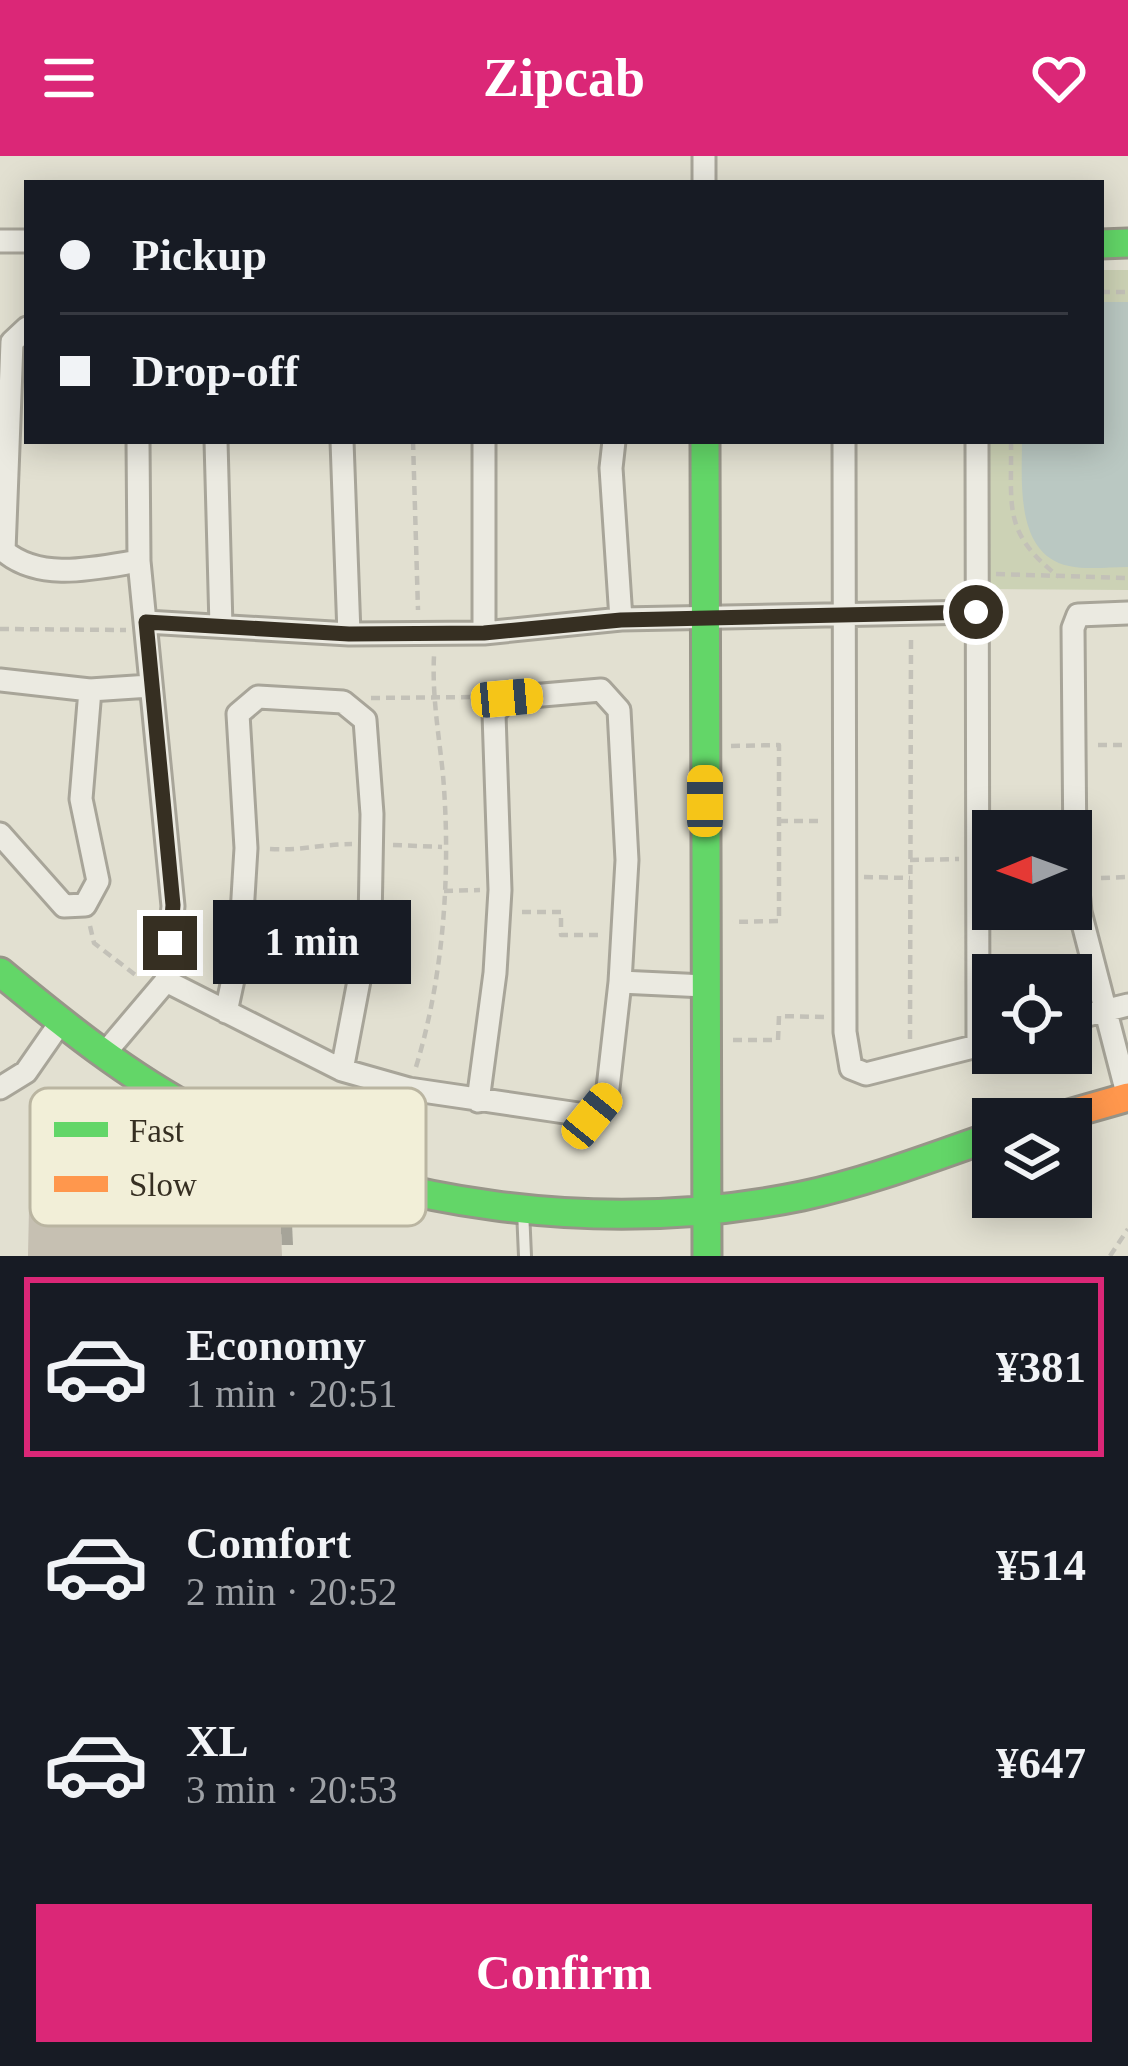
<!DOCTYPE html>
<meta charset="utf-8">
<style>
body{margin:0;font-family:Georgia,serif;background:#242831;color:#f1f3f6;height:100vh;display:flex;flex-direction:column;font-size:45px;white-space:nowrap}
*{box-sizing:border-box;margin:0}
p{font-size:39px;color:#9ea1a6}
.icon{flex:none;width:66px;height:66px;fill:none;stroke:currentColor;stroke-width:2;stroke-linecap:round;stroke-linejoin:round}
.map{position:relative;height:1100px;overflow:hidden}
.details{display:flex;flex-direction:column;background:#171b24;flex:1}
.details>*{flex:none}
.hud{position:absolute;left:24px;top:24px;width:1080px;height:264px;border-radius:0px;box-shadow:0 6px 30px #0003;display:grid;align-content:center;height:264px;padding:0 36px;background:#171b24}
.needle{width:78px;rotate:269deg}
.buttons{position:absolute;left:972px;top:654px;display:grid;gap:24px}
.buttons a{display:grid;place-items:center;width:120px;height:120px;border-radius:0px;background:#171b24;box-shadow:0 6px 30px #0003;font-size:60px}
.end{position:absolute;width:54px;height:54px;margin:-27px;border:15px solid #362f22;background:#fff;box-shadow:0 0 0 6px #fff}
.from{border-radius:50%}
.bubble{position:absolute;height:84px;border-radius:0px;background:#171b24;box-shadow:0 6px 30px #0003;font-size:39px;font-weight:700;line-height:84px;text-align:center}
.car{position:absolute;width:36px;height:72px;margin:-36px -18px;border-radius:15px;box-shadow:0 0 9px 3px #0007;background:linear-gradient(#f5c518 24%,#345 0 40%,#f5c518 0 76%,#345 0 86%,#f5c518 0)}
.hud b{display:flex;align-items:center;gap:42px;height:114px;font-size:45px}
.hud b+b{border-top:3px solid #363941}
.hud i{width:30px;height:30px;background:#f1f3f6}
ul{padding:21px 0 0;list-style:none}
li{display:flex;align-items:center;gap:36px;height:180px;margin:0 24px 18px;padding:0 12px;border:6px solid transparent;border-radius:0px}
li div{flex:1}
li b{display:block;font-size:45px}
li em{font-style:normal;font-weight:700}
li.on{border-color:#db2777}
li>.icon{width:108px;height:108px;stroke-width:1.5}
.cta{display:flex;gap:24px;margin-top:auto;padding:24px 36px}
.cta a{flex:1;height:138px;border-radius:0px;background:#db2777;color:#fff;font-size:48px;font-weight:700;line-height:138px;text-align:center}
header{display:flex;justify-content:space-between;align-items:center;height:156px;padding:0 36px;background:#db2777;color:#fff;font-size:54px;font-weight:700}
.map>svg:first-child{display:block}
.green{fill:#ccd2b5}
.water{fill:#bac8c2}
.building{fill:#c6c0b2;filter:url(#shadow)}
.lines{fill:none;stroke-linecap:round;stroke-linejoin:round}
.lane-casing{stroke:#a8a599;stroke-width:16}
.street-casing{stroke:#a8a599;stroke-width:27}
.fast-casing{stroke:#989589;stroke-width:33}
.slow-casing{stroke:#989589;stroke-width:33}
.path{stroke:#c3c1b8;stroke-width:4.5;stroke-dasharray:9 6;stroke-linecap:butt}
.lane{stroke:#ebeae1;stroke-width:10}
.street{stroke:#ebeae1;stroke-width:21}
.fast{stroke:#63d668;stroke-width:27}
.slow{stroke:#ff974d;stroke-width:27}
.route{stroke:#362f22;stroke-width:15}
.key{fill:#f2efd8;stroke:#bab5a1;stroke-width:3}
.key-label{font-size:33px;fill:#362f22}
</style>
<header><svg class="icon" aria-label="menu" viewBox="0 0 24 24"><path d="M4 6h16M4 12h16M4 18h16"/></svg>Zipcab<svg class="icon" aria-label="heart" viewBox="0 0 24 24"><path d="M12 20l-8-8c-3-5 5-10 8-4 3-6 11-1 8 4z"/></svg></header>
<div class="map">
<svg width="1128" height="1100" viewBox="0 0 1128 1100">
<defs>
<filter id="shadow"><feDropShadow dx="11" dy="-11" stdDeviation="0" flood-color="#0004"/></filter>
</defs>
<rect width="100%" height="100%" fill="#e2e0d1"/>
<path class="green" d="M1101,114H1128V434L987,433V285H1101Z"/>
<path class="water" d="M1101,146H1128V411C1110,411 1087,414 1069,410C1015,399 1022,326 1022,285H1101Z"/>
<path class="building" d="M279,1034L282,1100H28L29,1052Z"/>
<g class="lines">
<defs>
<path id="lane" d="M523,1054L525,1100"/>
<path id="street" d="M704,0V27
M0,85H27
M27,172L12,186L4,395C40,426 96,412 139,405
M216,285L221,470
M342,285L349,478
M484,285V477
M614,285L611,312L621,463
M844,285L845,876L851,912L866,918L993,886
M977,285L978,890
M146,466L349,478L484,477L621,463L976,456
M0,524L90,534
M0,678L64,750L85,749L98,725L81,643L90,534L150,530
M166,825L342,914L409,933L592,960L607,941L620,826L627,704L619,554L601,534L507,542L494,558L500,734L495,817L478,945
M620,826L705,830
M226,856L240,791L246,692L238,558L258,541L343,546L365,564L372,658L370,767L342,914
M1071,863L1128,849
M105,897L166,825L173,750L139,405L138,285
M0,932L26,916L60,867
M1128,941L1080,756L1075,702L1073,472L1078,459L1128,457"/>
<path id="fast" d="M1101,88L1128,87
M705,285L707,1100
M0,816C63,868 127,920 200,958C381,1052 603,1081 802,1040C867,1026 930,1002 993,980"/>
<path id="slow" d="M1051,963L1128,941"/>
</defs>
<use href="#lane" class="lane-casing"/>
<use href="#street" class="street-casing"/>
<use href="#fast" class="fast-casing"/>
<use href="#slow" class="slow-casing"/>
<path class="path" d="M1101,136H1128
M413,285L418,454
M1011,285C1012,352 1002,376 1059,421
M996,418L1128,422
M0,473L126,474
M371,542L480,541
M1098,589H1128
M731,590L779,589V765L733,766
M779,665H821
M393,689L442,691
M270,693C300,695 322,688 352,688
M910,704L959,703
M864,721L910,722
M1101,722L1128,721
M444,735L480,734
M522,756H561V779H602
M90,770L94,787L138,821
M910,883L911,481
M733,884H778L779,860L824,861
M416,911C444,819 451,715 443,619C439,579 432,541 434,500
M377,1002L392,950
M1110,1100L1128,1073"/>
<use href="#lane" class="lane"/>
<use href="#street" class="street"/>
<use href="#fast" class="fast"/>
<use href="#slow" class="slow"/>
</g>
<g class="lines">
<path class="route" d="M170,787L173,749L146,466L349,478L484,477L621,464L976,456"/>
</g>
<rect x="30" y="932" width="396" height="138" rx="18" class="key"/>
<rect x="54" y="966" width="54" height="15" fill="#63d668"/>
<rect x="54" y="1020" width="54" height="16" fill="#ff974d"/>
<g class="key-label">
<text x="129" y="986">Fast</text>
<text x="129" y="1040">Slow</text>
</g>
</svg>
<div class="buttons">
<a><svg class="needle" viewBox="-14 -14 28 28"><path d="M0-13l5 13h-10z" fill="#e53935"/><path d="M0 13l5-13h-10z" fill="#9ea1a6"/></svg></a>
<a><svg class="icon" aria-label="locate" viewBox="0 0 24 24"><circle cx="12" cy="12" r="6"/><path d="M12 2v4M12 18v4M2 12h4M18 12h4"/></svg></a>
<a><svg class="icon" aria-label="layers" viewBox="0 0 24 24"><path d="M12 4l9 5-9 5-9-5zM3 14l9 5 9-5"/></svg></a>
</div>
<i class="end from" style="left:976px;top:456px"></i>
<i class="end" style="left:170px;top:787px"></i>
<div class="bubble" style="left:213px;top:744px;width:198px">1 min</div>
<i class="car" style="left:507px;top:542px;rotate:85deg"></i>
<i class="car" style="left:705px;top:645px;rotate:0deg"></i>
<i class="car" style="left:592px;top:960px;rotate:39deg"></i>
<div class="hud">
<b><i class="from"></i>Pickup</b>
<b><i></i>Drop-off</b>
</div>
</div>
<section class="details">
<ul>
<li class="on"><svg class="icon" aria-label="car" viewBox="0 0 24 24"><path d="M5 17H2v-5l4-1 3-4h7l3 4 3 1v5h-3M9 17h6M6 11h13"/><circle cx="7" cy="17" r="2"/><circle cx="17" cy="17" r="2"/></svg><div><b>Economy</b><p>1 min · 20:51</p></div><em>¥381</em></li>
<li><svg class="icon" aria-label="car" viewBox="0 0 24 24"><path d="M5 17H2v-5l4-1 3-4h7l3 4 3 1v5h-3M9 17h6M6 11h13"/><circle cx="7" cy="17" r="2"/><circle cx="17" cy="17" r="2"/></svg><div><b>Comfort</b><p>2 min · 20:52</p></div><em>¥514</em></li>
<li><svg class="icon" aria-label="car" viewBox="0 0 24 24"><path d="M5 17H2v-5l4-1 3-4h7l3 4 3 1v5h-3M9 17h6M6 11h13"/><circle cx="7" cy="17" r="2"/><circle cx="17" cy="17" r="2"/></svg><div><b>XL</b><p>3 min · 20:53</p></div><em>¥647</em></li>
</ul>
<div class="cta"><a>Confirm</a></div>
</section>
